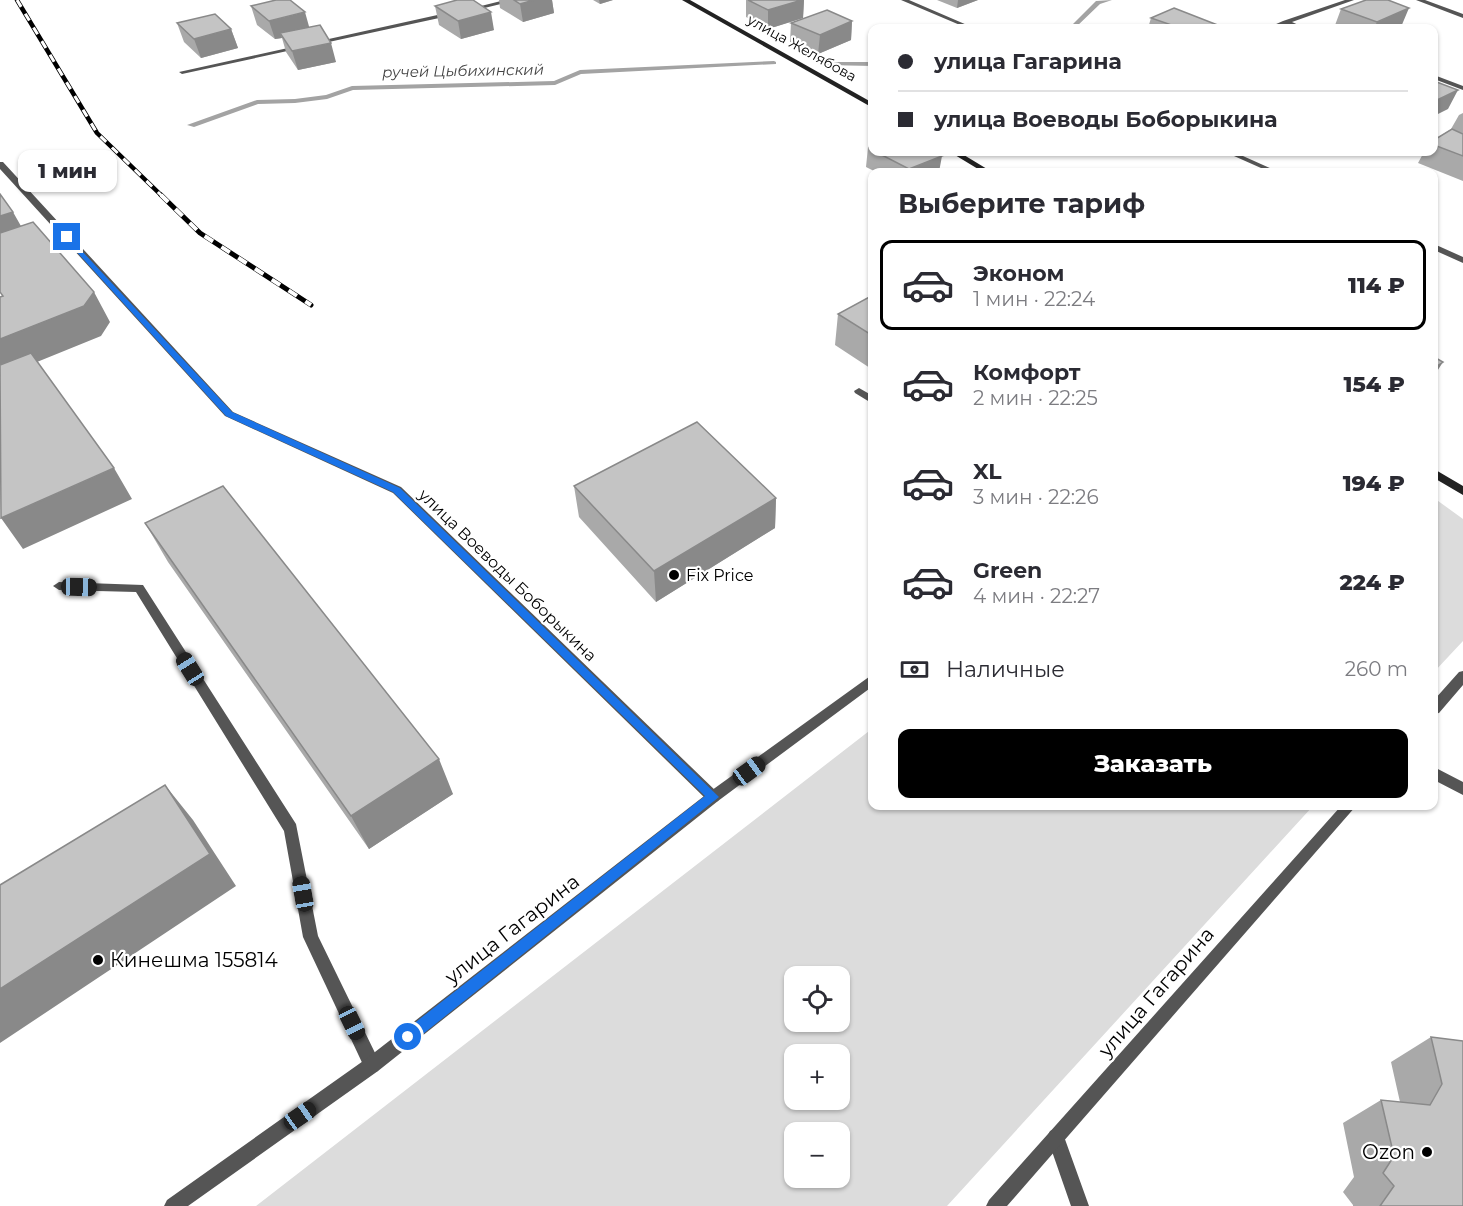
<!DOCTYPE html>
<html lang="ru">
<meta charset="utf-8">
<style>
body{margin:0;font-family:Montserrat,sans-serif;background:#f2f2f3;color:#2b2b33;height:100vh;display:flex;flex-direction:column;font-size:22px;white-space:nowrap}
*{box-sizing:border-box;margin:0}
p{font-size:20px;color:#7c7c81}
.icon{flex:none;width:33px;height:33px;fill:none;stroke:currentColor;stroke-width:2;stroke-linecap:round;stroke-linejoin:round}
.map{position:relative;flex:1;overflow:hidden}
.drawer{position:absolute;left:868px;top:168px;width:570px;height:642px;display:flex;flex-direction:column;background:#fff;border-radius:12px;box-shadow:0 2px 4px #0004}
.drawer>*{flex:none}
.top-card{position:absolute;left:868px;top:24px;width:570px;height:132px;border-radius:12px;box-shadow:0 2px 4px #0004;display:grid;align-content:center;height:132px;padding:0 30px;background:#fff}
.fabs{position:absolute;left:784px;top:966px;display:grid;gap:12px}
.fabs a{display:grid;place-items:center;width:66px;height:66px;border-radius:12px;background:#fff;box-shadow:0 2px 4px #0004;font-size:30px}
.end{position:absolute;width:27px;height:27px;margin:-14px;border:8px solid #1a73e8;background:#fff;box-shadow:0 0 0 3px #fff}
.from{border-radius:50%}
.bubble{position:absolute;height:42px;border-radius:12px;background:#fff;box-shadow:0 2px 4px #0004;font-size:20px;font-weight:800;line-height:42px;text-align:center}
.car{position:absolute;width:18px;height:36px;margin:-18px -9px;border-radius:8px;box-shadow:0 0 4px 2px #0007;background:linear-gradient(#222 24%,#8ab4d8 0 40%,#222 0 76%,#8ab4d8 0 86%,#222 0)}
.top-card b{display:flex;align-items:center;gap:21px;height:57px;font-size:22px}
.top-card b+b{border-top:2px solid #e1e1e2}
.top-card i{width:15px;height:15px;background:#2b2b33}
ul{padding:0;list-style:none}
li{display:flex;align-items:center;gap:18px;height:90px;margin:0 12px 9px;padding:0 18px;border:3px solid transparent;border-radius:12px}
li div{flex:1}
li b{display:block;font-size:22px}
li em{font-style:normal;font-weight:800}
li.selected{border-color:#000}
li>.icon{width:54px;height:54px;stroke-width:1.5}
h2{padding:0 30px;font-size:27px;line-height:72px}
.pay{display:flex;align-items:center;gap:15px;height:66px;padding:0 30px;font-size:22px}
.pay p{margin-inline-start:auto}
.action{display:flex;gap:12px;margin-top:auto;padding:12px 30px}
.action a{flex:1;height:69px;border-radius:12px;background:#000;color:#fff;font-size:24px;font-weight:800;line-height:69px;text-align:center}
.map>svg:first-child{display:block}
.green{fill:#dcdcdc;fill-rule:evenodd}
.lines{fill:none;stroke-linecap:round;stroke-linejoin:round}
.stream{fill:#a3a3a3;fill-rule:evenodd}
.service{fill:#555;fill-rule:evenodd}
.minor{fill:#555;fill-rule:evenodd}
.tertiary{fill:#555;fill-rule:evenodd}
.secondary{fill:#222;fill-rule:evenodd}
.rail-far1-casing{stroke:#000;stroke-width:4.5}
.rail-casing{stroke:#000;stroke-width:5}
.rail-far1{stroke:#fff;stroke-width:3;stroke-dasharray:8;stroke-linecap:butt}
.rail{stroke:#fff;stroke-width:4;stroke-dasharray:10;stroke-linecap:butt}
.wall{fill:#a9a9a9}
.shaded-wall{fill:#898989}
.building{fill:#c4c4c4;stroke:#898989;stroke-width:1.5}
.route{fill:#1a73e8}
.poi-dot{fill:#000;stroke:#fff;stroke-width:2}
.labels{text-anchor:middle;stroke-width:4.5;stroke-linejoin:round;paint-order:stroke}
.far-street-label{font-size:14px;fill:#000;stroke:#fff}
.far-water-label{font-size:15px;font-style:italic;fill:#444;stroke:#fff}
.street-label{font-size:16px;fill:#000;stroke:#fff}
.poi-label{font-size:16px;fill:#000;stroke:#fff;text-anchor:start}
.near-street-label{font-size:20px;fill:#000;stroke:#fff}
.near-poi-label{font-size:20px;fill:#000;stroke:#fff;text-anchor:start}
</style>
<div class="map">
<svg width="1463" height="1206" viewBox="0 0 1463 1206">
<rect width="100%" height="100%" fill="#fff"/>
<path class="green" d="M1434,498L1463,519V641L1434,672Z
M873,728V806H1313L947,1206H256ZM795,976H840V1022H795ZM795,1054H840V1100H795ZM795,1132H840V1178H795Z"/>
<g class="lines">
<path class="stream" d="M1112,0L1100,4L1075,28H1069L1096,1Z
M774,61L776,62V64L581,74L555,85L353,90L327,99L295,103L258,104L194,127L187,125L257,100L295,99L326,95L352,86L554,81L580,70Z
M826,62H873V66L824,65V63Z"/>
<path class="service" d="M64,235L71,237L40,249L33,247Z
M859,388L873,396V404L855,393L854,391Z
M59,582L143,585L296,824L318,936L378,1059L380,1065L378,1071L372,1073L366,1071L303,937L284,831L136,592L59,590L53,586Z
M1434,767L1463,782V795L1434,780Z
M1056,1128L1062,1131L1089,1206H1071L1047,1137L1050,1131Z"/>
<path class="minor" d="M505,0H517L468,12L465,10Z
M901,0H909L974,28H967Z
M1345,0H1354L1292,22L1305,28C1299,28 1294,26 1288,25C1282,24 1274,29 1267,28L1283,21Z
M1416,0H1425L1463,14V18Z
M451,12L454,14L453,15L182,74L179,72Z
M1434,75L1463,86V90L1434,79Z
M1225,152H1234L1279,172H1270Z
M0,162H3L233,412L401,487L718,793L720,797L718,801L713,803L708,801L393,493L225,416L0,169Z
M1434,244L1463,257V263L1434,250Z
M1463,671V685L1439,713L1434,714V700L1459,672Z
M1341,806H1356L1007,1206H986L989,1200Z"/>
<path class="tertiary" d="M873,674V686L718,801L378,1071L188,1206H164L167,1200L366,1059L708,793Z"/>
<path class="secondary" d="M682,0H690L873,103V108Z
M950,152H959L992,172H983Z
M1434,469L1463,486V495L1434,478Z"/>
<defs>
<path id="rail-far1" d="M17,0L97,133L163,197"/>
<path id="rail" d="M161,195L200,233L311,305"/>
</defs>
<use href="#rail-far1" class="rail-far1-casing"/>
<use href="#rail" class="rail-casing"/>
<use href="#rail-far1" class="rail-far1"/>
<use href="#rail" class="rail"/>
</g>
<path class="wall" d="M499,0H552L554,13L523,22L500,8Z
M593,0H613L600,4Z
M746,0H804L803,18L768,29L746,17Z
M937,0H978L957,8Z
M251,6L309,28L336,62L298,70L286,52L282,38L275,39L257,25Z
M435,6L494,30L461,39L439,25Z
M1341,9L1401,27L1397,28H1334Z
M1151,18L1214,28H1148Z
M852,21L851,40L818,54L790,42L791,23Z
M177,23L231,29L238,48L201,58L184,42Z
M1463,113V181L1418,163L1424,152H1434V140L1451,129L1459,115Z
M873,145V152H933L939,172H876L866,167L868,147Z
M1391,152H1410L1402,156Z
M873,295V370L835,345L838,314Z
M574,486L776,498L775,528L656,602L579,517Z
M145,523L453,794L369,849L168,562Z
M1431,1037L1463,1041V1206H1353V1205L1343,1192L1354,1177L1343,1123L1381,1100L1400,1102L1391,1062Z"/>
<path class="shaded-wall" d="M534,0H552L554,13L523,22L520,4Z
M599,0H613L600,4Z
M802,0H804L803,18L768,29V10Z
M958,0H978L957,8Z
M1409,8L1401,27L1397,28H1374L1377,22Z
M305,12L310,30L280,33L282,38L275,39L269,21Z
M491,12L494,30L461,39L458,21Z
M852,21L851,40L818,54L820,35Z
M1215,24L1214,28H1203Z
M231,29L238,48L201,58L194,39Z
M331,43L336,62L298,70L292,51Z
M1458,90L1448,109L1434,116V103L1435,101Z
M1404,152H1410L1402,156Z
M942,156L939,172H909V169Z
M13,212L30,242L0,252V216Z
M94,292L110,322L101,336L0,377V339Z
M1443,362L1434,376V368Z
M114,468L132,499L23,549L1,518Z
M776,498L775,528L656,602L654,571Z
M439,759L453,794L369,849L351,816Z
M165,785L193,820L236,886L0,1043V989Z"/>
<path class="building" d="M276,0H290L305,12L269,21L251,6Z
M457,0H473L491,12L458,21L435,6Z
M514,0H534L520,4Z
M748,0H802L768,10Z
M1366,0H1388L1409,8L1377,22L1341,9Z
M1174,8L1215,24L1203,28H1180L1151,18Z
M827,10L852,21L820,35L791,23Z
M215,14L231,29L194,39L177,23Z
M320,25L331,43L292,51L280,33Z
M1434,81L1458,90L1435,101L1434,100Z
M1452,129L1463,134V156L1434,145V140Z
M876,152H933L942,156L909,169Z
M0,194L13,212L0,216Z
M33,222L94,292L84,306L0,339V297L3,296L0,292V233Z
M873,295V336L838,314Z
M31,353L114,468L1,518L0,365Z
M1434,357L1443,362L1434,368Z
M697,422L776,498L654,571L574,486Z
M223,486L439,759L351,816L145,523Z
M165,785L210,854L0,989V885Z
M1431,1037L1463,1041V1206H1380L1394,1186L1383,1173L1394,1156L1381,1100L1430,1105L1442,1084Z"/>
<path class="route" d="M67,235L232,412L400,488L719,797L413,1042L408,1043L403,1042L401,1037L403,1032L705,796L393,492L226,416L65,239Z"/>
<g class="poi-dot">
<circle cx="674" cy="575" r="6"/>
<circle cx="98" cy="960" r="6"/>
<circle cx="1427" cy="1152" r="6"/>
</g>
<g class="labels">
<g class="far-street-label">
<text transform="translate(802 48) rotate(29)" y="5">улица Желябова</text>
</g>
<g class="far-water-label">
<text transform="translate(463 71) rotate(-1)" y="5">ручей Цыбихинский</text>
</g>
<g class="street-label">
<text transform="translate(508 575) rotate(44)" y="6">улица Воеводы Боборыкина</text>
</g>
<g class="poi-label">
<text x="686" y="581">Fix Price</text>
</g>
<g class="near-street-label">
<text transform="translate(512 929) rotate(-38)" y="7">улица Гагарина</text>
<text transform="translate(1156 992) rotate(-49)" y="7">улица Гагарина</text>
</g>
<g class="near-poi-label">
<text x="110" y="967">Кинешма 155814</text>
<text x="1415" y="1159" text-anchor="end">Ozon</text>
</g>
</g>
</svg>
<div class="fabs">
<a><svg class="icon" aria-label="locate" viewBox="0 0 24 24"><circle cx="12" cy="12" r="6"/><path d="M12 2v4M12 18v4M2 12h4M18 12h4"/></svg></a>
<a>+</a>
<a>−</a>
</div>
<i class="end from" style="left:408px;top:1037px"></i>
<i class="end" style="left:67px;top:237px"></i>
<div class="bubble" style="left:18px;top:150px;width:99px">1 мин</div>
<i class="car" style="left:79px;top:587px;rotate:91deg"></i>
<i class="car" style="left:190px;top:669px;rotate:328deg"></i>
<i class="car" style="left:749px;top:771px;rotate:54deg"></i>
<i class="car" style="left:303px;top:894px;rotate:350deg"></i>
<i class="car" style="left:352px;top:1023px;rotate:154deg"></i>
<i class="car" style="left:300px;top:1116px;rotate:55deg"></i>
<div class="top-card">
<b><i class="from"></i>улица Гагарина</b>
<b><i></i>улица Воеводы Боборыкина</b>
</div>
<section class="drawer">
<h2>Выберите тариф</h2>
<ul>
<li class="selected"><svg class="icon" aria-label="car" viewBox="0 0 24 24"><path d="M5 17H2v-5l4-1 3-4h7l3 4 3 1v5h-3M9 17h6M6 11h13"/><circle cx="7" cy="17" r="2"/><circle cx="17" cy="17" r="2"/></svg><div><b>Эконом</b><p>1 мин · 22:24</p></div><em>114 ₽</em></li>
<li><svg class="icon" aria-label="car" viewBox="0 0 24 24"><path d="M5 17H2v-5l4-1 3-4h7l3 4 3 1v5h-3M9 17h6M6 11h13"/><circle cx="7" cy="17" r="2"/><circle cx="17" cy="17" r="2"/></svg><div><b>Комфорт</b><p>2 мин · 22:25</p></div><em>154 ₽</em></li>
<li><svg class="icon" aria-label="car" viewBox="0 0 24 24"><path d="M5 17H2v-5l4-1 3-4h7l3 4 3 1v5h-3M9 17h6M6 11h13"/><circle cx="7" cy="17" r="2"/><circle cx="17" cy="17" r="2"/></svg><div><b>XL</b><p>3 мин · 22:26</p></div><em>194 ₽</em></li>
<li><svg class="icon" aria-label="car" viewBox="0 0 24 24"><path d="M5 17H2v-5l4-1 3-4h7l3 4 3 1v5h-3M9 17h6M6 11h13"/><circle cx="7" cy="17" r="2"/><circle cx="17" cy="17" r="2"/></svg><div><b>Green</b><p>4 мин · 22:27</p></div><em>224 ₽</em></li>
</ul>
<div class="pay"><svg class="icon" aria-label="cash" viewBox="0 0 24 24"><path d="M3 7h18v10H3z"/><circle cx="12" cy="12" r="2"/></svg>Наличные<p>260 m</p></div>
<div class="action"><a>Заказать</a></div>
</section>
</div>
